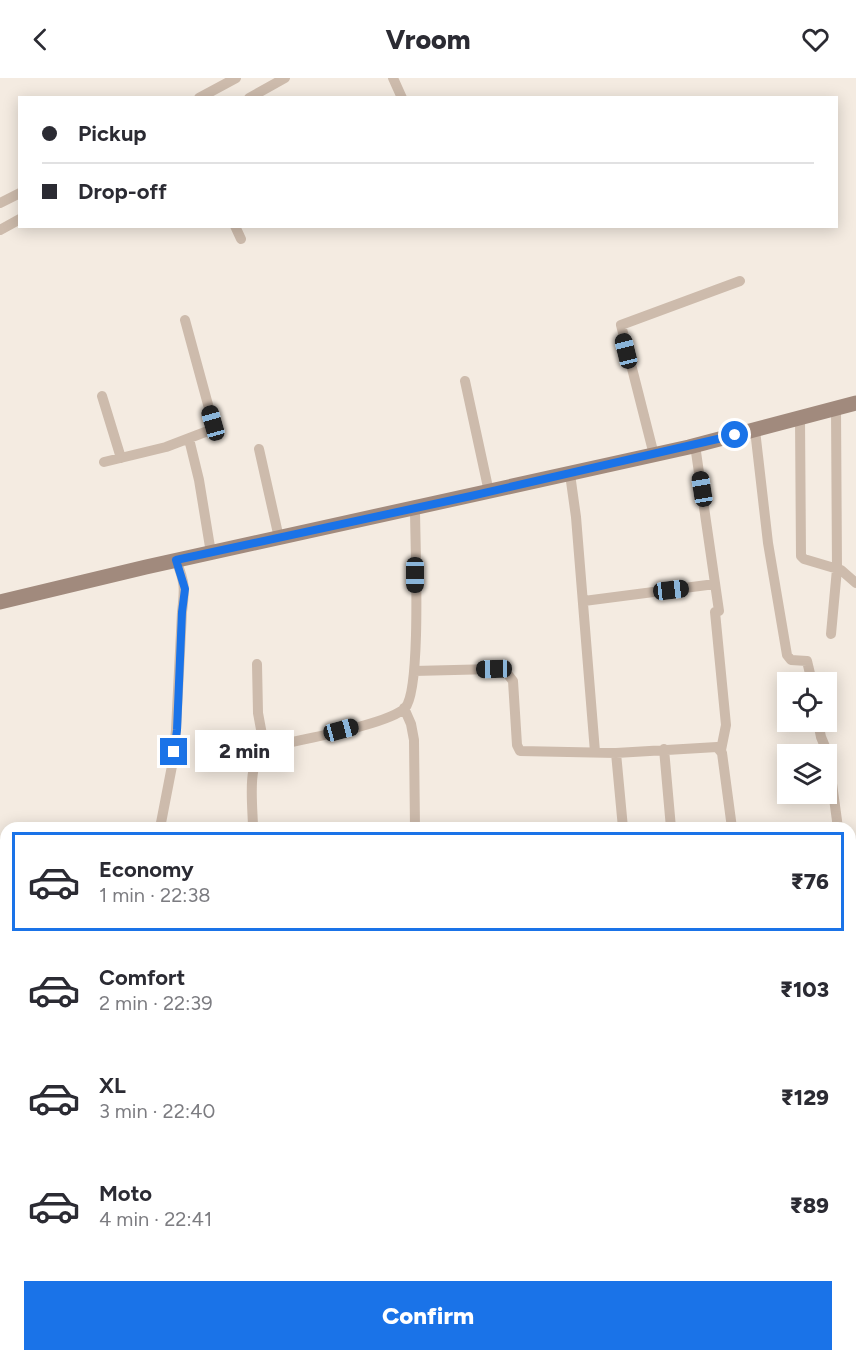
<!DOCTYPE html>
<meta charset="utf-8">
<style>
body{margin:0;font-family:Figtree,sans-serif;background:#f2f2f3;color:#2b2b33;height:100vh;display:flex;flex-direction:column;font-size:22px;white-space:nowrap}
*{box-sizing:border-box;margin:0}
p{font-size:20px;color:#7c7c81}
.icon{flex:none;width:33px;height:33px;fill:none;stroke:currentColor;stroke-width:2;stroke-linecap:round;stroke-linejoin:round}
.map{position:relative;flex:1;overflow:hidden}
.sheet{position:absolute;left:0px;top:744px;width:856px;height:540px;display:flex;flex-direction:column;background:#fff;border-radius:18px 18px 0 0;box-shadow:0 3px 15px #0003}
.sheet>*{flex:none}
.guide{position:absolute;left:18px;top:18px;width:820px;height:132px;border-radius:0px;box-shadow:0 3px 15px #0003;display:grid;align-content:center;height:132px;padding:0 24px;background:#fff}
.fabs{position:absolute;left:777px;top:594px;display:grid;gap:12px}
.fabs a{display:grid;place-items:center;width:60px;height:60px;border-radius:0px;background:#fff;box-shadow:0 3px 15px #0003;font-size:30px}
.end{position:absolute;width:27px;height:27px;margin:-14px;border:8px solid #1a73e8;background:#fff;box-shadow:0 0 0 3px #fff}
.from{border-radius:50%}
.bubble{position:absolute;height:42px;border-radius:0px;background:#fff;box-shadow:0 3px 15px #0003;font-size:20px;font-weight:800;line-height:42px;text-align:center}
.car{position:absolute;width:18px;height:36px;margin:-18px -9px;border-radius:8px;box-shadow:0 0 4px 2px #0007;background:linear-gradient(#222 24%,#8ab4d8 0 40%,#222 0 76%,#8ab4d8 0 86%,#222 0)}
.guide b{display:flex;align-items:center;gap:21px;height:57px;font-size:22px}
.guide b+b{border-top:2px solid #e1e1e2}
.guide i{width:15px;height:15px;background:#2b2b33}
ul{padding:10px 0 0;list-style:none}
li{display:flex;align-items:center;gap:18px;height:99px;margin:0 12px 9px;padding:0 12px;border:3px solid transparent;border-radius:0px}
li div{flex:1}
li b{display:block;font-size:22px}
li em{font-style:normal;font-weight:800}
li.selected{border-color:#1a73e8}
li>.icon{width:54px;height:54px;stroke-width:1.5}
.cta{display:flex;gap:12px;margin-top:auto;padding:12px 24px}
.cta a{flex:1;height:69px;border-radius:0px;background:#1a73e8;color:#fff;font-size:24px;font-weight:800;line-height:69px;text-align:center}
header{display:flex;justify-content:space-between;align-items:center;height:78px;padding:0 24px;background:#fff;font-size:27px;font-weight:800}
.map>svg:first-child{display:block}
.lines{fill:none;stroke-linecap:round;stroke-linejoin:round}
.street{stroke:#cdbbac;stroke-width:10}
.secondary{stroke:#a18a7d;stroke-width:15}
.route{stroke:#1a73e8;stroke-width:8}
</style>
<header><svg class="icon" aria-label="back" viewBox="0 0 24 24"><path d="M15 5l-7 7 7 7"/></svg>Vroom<svg class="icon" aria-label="heart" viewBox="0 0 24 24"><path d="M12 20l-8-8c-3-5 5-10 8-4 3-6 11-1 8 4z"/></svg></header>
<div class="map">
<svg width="856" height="1284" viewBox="0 0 856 1284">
<rect width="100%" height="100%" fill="#f4ebe1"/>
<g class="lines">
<path class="street" d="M393,0L402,20
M199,20L236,0
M249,20L285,0
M0,125L20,115
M235,148L241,161
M0,152L20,141
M465,303L489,414
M102,318L121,380
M800,340L801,478L804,481L841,492L856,505
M755,352L768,465L787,577L791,582L807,583L812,604
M189,361L199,402L211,475
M695,367L719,533
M259,371L279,460
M654,377L621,247L740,203
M104,384L166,369L213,351V345L185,242
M570,396L576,439L595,674
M584,523L715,506
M715,534L726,647L721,672
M831,556L837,491L836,330
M257,586L258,635L265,673
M414,593L494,591L506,594L513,603L517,667L520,673L616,675L717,669L722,675L732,750
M404,630L411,646L414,662L415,750
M818,644L821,659L828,676L838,750
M664,671L671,750
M616,675L623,750
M160,750L172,688L176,652L182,534C185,509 185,505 176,482
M253,750C253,732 247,688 261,676C267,671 275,669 283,666C308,660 389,646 405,630C422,612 415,463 415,431
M850,834V839
M0,964L6,960
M0,1248L6,1246
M98,1278L99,1284
M486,1278L546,1284
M324,1284V1278
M451,1284L453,1278
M611,1284L612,1278
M717,1284L718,1278"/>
<path class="secondary" d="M0,524L146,489L689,369L856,325
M0,987L6,995
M850,1088H856"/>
</g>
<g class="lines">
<path class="route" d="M174,674L177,652L182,534L185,511L176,482L471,418L735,357"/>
</g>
</svg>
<div class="fabs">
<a><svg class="icon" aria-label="locate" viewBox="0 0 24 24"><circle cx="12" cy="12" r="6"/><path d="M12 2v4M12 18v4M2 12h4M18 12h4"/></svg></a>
<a><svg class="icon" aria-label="layers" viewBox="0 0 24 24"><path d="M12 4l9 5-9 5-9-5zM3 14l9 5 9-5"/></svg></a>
</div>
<i class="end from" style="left:735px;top:357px"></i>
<i class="end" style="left:174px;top:674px"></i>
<div class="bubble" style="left:195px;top:652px;width:99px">2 min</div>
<i class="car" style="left:626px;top:273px;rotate:346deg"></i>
<i class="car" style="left:213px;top:345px;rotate:344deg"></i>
<i class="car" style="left:702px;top:411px;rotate:351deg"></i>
<i class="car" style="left:415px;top:497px;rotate:180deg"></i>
<i class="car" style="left:671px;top:512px;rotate:83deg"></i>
<i class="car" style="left:494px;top:591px;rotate:269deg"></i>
<i class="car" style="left:341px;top:652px;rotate:75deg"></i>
<div class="guide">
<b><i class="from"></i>Pickup</b>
<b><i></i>Drop-off</b>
</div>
<section class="sheet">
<ul>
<li class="selected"><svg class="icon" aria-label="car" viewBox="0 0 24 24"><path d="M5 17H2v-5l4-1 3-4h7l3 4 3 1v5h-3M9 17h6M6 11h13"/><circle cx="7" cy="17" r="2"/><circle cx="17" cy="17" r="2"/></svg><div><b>Economy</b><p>1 min · 22:38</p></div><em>₹76</em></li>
<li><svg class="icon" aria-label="car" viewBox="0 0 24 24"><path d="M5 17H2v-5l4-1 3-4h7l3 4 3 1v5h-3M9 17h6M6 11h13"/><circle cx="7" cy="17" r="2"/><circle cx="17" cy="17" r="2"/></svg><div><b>Comfort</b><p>2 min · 22:39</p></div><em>₹103</em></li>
<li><svg class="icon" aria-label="car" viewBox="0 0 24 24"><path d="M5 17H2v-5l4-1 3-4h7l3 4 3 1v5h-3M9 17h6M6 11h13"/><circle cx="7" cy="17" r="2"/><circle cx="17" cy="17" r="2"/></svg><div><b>XL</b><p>3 min · 22:40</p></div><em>₹129</em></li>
<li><svg class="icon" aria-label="car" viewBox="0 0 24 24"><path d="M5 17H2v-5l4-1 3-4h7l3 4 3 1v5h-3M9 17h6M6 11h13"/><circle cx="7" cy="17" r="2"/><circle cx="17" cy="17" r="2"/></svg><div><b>Moto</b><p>4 min · 22:41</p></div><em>₹89</em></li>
</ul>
<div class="cta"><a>Confirm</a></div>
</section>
</div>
